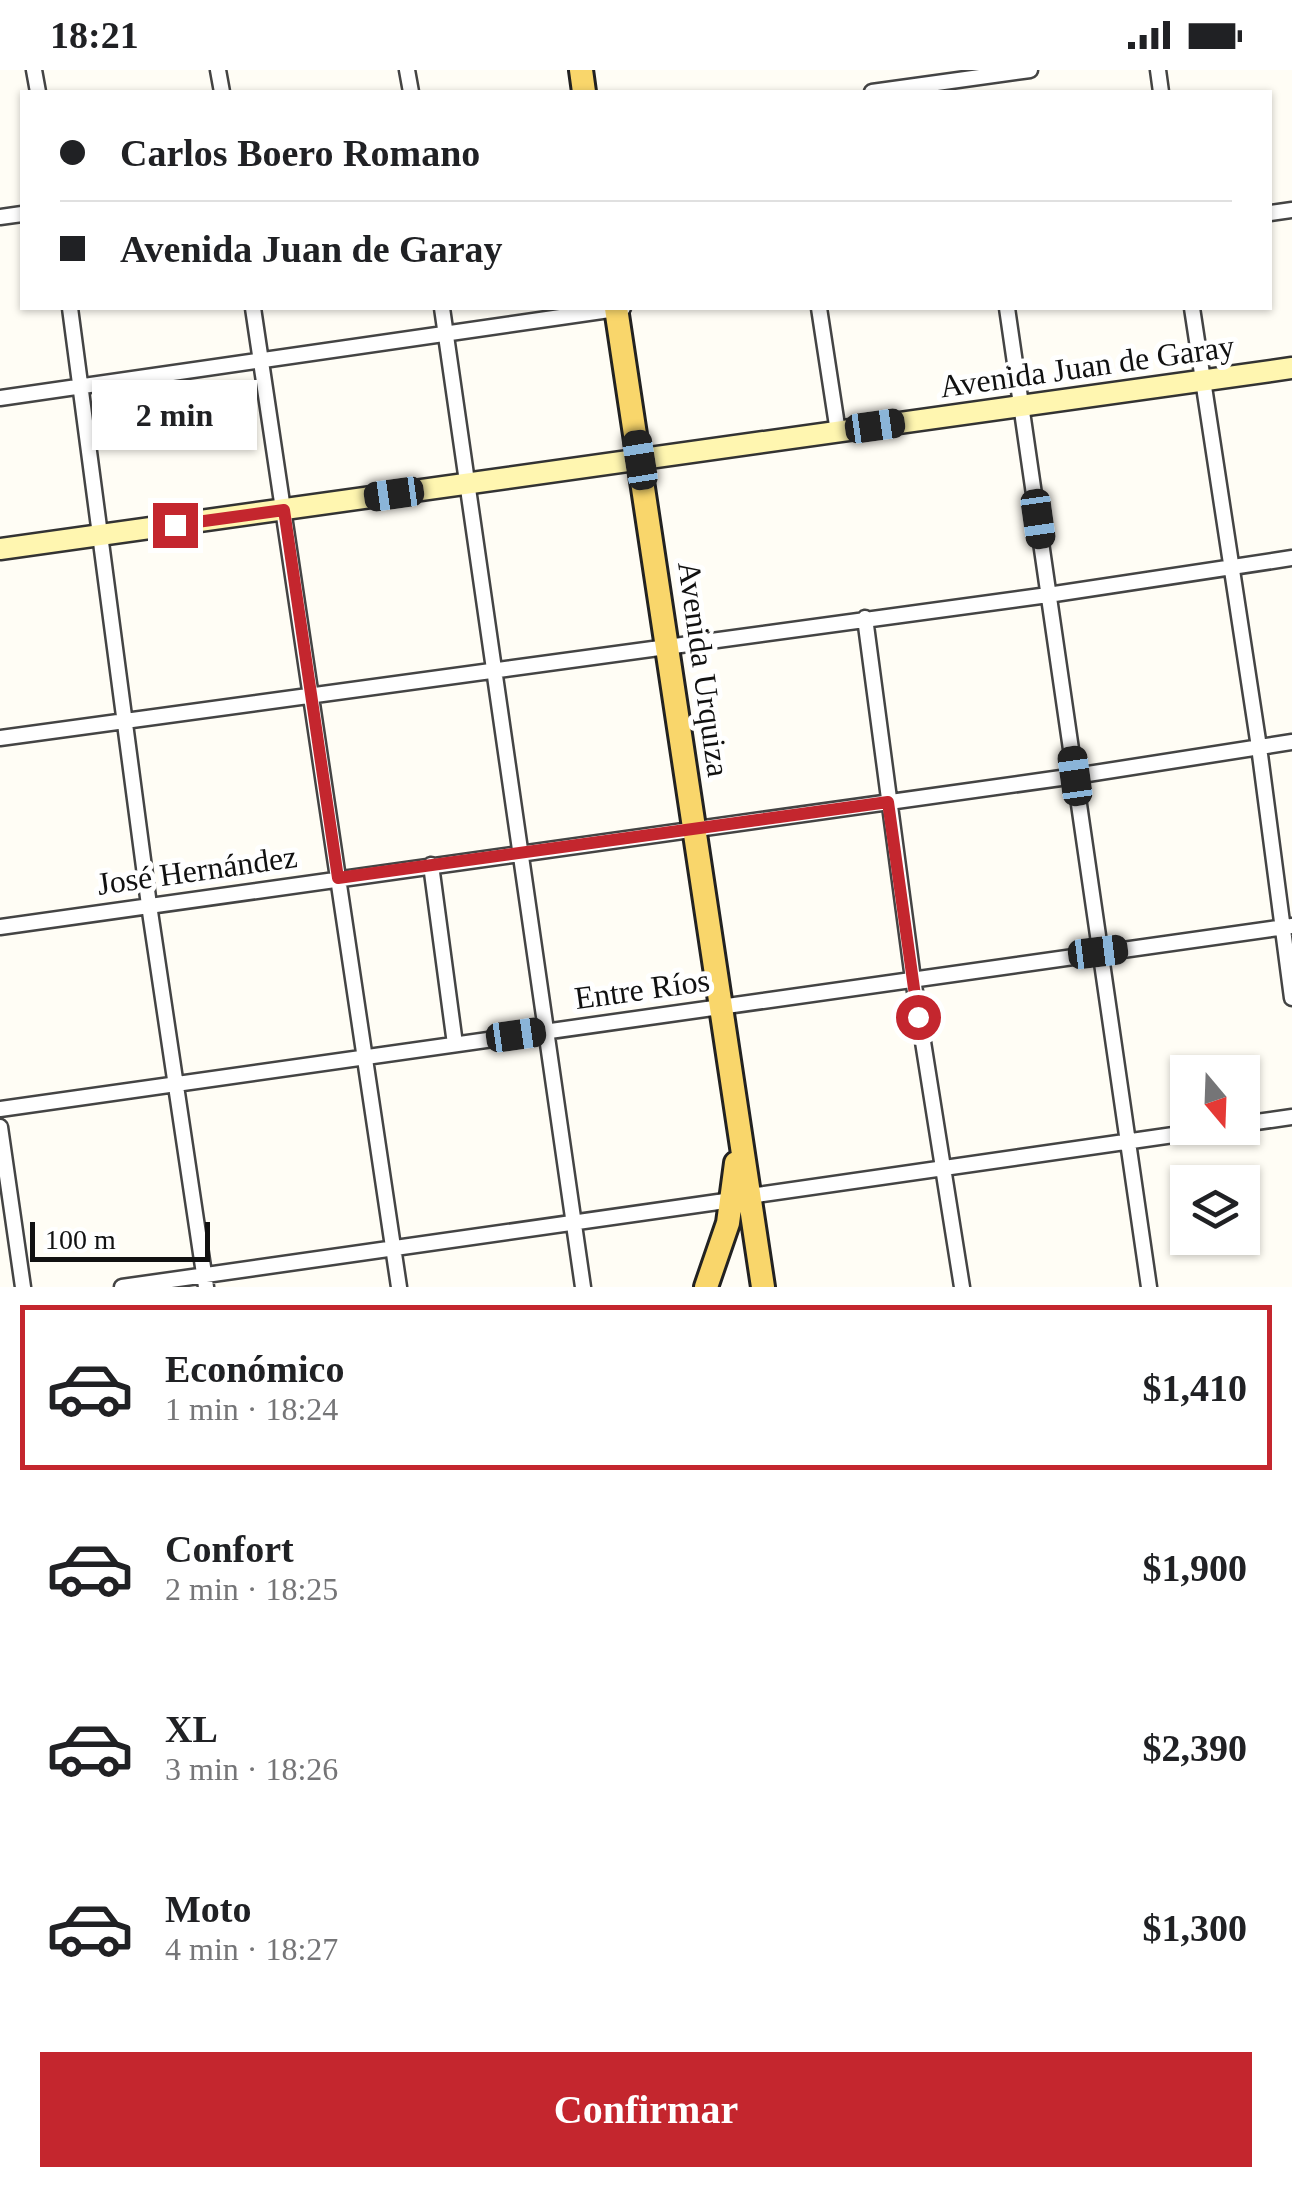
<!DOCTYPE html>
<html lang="es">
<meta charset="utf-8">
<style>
body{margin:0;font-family:"Times New Roman",serif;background:#f2f2f2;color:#202124;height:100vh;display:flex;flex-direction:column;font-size:38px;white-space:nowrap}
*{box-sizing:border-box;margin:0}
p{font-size:32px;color:#757577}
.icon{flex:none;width:55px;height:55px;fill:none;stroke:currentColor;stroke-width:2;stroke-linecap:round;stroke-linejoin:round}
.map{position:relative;height:1217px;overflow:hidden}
.sheet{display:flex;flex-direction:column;background:#fff;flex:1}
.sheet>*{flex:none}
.top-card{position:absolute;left:20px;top:20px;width:1252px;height:220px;border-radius:0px;box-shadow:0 2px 8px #0004;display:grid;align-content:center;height:220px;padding:0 40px;background:#fff}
.needle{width:65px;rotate:161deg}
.tools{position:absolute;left:1170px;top:985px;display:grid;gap:20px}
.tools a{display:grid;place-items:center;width:90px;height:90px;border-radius:0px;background:#fff;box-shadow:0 2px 8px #0004;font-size:50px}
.scale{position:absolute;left:30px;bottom:25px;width:180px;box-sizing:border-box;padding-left:10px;border:5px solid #111;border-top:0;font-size:28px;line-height:35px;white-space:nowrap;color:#111;-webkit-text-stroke:8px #fff;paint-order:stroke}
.end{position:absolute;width:45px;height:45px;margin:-22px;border:12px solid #c4262e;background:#fff;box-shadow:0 0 0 5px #fff}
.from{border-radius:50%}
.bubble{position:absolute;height:70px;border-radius:0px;background:#fff;box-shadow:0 2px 8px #0004;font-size:32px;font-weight:600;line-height:70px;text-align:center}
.car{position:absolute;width:30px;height:60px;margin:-30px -15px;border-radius:12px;box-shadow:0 0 8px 2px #0007;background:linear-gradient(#222 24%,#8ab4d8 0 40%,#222 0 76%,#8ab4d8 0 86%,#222 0)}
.top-card b{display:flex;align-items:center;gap:35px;height:95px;font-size:38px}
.top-card b+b{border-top:2px solid #e0e0e0}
.top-card i{width:25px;height:25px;background:#202124}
ul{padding:18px 0 0;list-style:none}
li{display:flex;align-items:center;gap:30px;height:165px;margin:0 20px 15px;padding:0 20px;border:5px solid transparent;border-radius:0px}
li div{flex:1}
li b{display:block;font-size:38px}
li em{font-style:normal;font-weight:600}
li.on{border-color:#c4262e}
li>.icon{width:90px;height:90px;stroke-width:1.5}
.cta{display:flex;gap:20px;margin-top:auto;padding:20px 40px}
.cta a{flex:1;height:115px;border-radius:0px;background:#c4262e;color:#fff;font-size:40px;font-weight:600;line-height:115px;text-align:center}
.status{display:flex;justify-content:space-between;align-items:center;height:70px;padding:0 50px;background:#fff;direction:ltr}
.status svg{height:28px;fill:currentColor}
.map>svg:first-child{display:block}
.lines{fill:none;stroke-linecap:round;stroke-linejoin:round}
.street-casing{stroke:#444;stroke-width:19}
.secondary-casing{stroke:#333;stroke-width:25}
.primary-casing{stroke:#222;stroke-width:28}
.street{stroke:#fff;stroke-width:14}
.secondary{stroke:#fff6b0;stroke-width:20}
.primary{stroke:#f9d66b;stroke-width:22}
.route{stroke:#c4262e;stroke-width:12}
.labels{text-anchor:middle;stroke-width:10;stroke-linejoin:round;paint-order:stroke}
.street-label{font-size:32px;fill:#111;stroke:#fff}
</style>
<div class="status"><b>18:21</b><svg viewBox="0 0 49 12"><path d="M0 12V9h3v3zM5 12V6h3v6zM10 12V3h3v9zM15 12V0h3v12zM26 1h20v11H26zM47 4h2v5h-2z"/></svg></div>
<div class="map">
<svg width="1292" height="1217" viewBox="0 0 1292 1217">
<rect width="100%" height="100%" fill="#fffdf5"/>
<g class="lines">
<defs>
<path id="street" d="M34,0L38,22
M218,0L222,22
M407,0L411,22
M1158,0L1161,22
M872,22L1030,0
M1270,143L1292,140
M0,147L22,144
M70,238L149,835L206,1217
M253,238L399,1217
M442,238L583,1217
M819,238L838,362
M1007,238L1149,1217
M1192,238L1259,677L1292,928
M0,328L623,238
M865,548L913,909L962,1217
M0,668L1048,525L1292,488
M431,795L455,974
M0,857L1075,706L1292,672
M0,1039L1292,856
M1242,1054L1292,1047
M0,1057L23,1217
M750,1126L1222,1058
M122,1217L732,1130"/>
<path id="secondary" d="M0,479L1292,298"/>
<path id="primary" d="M581,0L584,22
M616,238L763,1217
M706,1217L728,1153L736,1093"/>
</defs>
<use href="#street" class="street-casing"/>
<use href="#secondary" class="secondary-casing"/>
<use href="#primary" class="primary-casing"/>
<use href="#street" class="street"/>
<use href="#secondary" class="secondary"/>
<use href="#primary" class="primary"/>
</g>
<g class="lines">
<path class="route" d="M175,455L284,440L338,808L888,732L918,947"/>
</g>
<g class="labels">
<g class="street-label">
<text transform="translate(1087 296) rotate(-8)" y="11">Avenida Juan de Garay</text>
<text transform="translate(704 599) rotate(82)" y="11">Avenida Urquiza</text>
<text transform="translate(197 800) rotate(-8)" y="11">José Hernández</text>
<text transform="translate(642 919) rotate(-8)" y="11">Entre Ríos</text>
</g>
</g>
</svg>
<div class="tools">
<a><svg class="needle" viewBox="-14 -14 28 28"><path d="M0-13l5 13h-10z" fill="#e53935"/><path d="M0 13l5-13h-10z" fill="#757577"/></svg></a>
<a><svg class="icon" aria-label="layers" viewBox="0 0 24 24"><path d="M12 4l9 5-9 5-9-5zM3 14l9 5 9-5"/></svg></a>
</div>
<div class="scale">100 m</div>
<i class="end from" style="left:918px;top:947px"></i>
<i class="end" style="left:175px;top:455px"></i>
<div class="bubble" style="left:92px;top:310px;width:165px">2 min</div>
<i class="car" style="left:875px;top:356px;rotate:82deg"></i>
<i class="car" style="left:640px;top:390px;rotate:351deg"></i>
<i class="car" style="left:394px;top:424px;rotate:262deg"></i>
<i class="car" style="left:1038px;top:449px;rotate:172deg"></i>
<i class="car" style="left:1075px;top:706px;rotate:352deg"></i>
<i class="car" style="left:1098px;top:882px;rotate:83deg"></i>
<i class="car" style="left:516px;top:965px;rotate:82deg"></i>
<div class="top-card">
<b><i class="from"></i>Carlos Boero Romano</b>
<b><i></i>Avenida Juan de Garay</b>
</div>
</div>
<section class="sheet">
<ul>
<li class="on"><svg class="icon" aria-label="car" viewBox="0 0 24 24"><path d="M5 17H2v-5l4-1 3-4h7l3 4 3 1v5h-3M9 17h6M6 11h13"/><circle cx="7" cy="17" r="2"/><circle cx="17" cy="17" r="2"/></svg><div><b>Económico</b><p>1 min · 18:24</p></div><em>$1,410</em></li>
<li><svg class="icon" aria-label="car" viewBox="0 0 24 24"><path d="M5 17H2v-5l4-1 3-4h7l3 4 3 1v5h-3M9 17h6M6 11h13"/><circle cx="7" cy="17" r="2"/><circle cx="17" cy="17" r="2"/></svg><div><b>Confort</b><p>2 min · 18:25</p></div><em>$1,900</em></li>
<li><svg class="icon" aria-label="car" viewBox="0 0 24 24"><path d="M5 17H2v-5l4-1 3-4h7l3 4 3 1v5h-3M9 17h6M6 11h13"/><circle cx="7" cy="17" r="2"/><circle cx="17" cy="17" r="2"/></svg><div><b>XL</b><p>3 min · 18:26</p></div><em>$2,390</em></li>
<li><svg class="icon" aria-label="car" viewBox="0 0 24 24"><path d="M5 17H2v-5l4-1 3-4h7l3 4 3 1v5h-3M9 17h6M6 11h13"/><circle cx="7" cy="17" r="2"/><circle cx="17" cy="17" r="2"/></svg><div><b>Moto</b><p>4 min · 18:27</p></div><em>$1,300</em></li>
</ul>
<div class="cta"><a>Confirmar</a></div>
</section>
